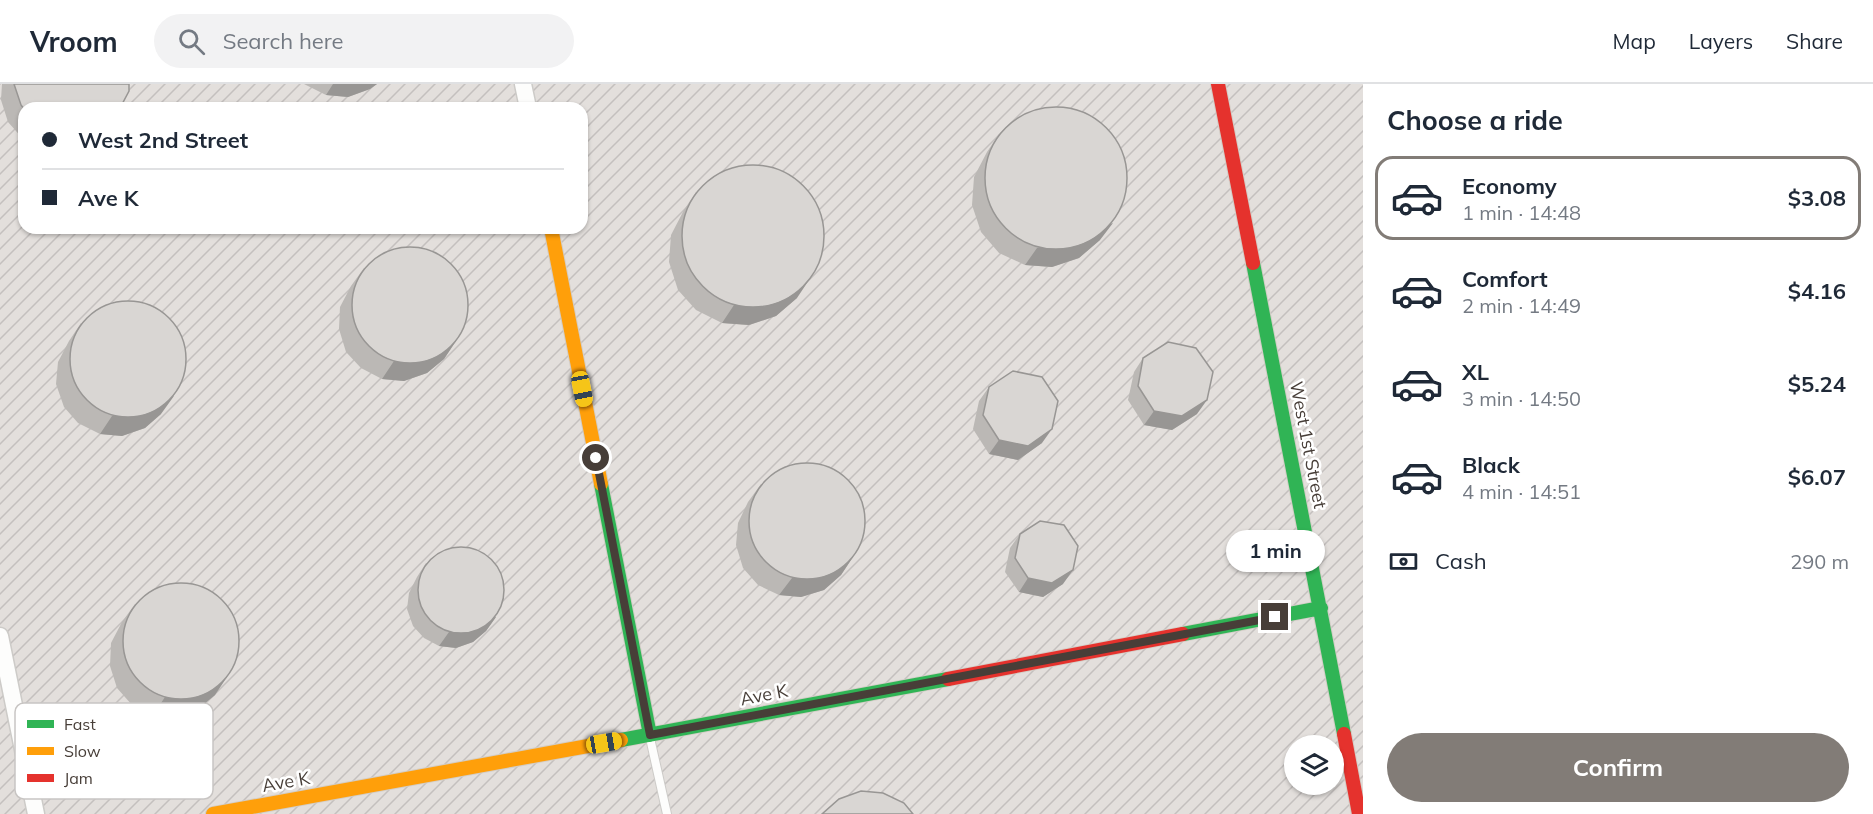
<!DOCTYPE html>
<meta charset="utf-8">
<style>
body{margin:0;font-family:Mulish,sans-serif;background:#f2f2f3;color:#1f2937;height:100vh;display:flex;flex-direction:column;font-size:22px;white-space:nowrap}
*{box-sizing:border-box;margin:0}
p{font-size:20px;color:#747a83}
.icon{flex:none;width:33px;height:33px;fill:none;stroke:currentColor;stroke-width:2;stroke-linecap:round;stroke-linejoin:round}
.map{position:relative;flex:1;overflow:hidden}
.details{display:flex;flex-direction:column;background:#fff;width:510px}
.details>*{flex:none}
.top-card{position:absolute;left:18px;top:18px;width:570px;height:132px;border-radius:18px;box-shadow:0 2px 4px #0004;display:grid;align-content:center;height:132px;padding:0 24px;background:#fff}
.controls{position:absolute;left:1284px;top:651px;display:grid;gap:12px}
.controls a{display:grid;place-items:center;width:60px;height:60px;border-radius:50%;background:#fff;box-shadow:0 2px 4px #0004;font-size:30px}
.end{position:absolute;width:27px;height:27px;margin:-14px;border:8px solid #473e38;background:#fff;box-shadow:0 0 0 3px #fff}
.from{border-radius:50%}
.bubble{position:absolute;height:42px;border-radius:21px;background:#fff;box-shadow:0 2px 4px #0004;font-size:20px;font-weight:700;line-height:42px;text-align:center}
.car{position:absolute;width:18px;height:36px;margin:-18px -9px;border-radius:8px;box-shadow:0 0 4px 2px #0007;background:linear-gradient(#f5c518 24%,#345 0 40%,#f5c518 0 76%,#345 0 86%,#f5c518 0)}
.top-card b{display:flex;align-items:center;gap:21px;height:57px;font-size:22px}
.top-card b+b{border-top:2px solid #e0e1e3}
.top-card i{width:15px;height:15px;background:#1f2937}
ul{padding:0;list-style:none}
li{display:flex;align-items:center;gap:18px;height:84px;margin:0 12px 9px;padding:0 12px;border:3px solid transparent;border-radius:18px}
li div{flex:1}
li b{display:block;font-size:22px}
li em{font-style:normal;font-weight:700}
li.on{border-color:#827c77}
li>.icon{width:54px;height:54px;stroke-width:1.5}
h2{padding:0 24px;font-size:27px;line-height:72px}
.pay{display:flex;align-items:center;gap:15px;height:66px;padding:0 24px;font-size:22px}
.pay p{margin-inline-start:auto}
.button{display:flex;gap:12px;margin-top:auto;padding:12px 24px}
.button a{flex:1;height:69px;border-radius:36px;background:#827c77;color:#fff;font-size:24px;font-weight:700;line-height:69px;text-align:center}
header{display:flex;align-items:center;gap:36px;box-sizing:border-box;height:84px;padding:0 30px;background:#fff;border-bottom:2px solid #e0e1e3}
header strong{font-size:28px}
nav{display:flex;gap:33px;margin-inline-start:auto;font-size:21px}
.search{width:420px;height:54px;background:#f2f2f3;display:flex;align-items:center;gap:15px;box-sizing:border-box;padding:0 21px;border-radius:33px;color:#747a83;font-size:22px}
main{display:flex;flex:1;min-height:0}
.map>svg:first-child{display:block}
.industrial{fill:url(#industrial-furrows);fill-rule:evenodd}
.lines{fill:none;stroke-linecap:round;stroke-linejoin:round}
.lane-casing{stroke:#cdcbc8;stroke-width:10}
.street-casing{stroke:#cdcbc8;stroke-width:19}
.fast-casing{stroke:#d3cdc6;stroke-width:16}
.slow-casing{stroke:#d3cdc6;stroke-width:16}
.jam-casing{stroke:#d3cdc6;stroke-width:16}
.lane{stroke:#fdfdfc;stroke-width:8}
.street{stroke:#fdfdfc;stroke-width:16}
.fast{stroke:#30b455;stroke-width:14}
.slow{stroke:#ff9f0a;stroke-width:14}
.jam{stroke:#e5322d;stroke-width:14}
.wall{fill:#bbb8b5}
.shaded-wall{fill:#989694}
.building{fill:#d9d6d3;stroke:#989694;stroke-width:1.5}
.route{stroke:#473e38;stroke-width:8}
.labels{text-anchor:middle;stroke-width:5;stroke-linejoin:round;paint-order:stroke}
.street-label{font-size:18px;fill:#473e38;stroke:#fff}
.key{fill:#fff;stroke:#c8c5c3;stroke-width:1.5}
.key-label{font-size:16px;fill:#473e38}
</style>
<header>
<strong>Vroom</strong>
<div class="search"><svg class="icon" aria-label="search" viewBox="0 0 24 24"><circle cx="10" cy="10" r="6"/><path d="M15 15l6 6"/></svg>Search here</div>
<nav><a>Map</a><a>Layers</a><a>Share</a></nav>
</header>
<main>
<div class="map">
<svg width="1363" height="730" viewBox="0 0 1363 730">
<defs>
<pattern id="industrial-furrows" width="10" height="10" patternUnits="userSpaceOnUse" patternTransform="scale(1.5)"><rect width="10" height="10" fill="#e3dfdc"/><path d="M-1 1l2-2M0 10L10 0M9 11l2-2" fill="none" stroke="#c4c0be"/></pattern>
</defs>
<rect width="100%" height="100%" fill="#f1efec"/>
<path class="industrial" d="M0,0H1363V730H0ZM24,24H582V144H24ZM1294,662H1334V700H1294Z"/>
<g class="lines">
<defs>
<path id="lane" d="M650,654L667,730"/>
<path id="street" d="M523,0L528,24
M0,552L36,730"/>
<path id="fast" d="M1253,179L1344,650
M601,400L650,651
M1183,550L1321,524
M621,656L948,595"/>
<path id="slow" d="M551,144L601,400
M213,730L621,656"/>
<path id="jam" d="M1218,0L1253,179
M948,595L1183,550
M1344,650L1359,730"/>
</defs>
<use href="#lane" class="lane-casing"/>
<use href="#street" class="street-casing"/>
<use href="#fast" class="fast-casing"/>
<use href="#slow" class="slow-casing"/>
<use href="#jam" class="jam-casing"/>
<use href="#lane" class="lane"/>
<use href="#street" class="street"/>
<use href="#fast" class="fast"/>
<use href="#slow" class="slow"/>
<use href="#jam" class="jam"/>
</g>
<path class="wall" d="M2,0H129L24,24V56L8,38L1,16Z
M304,0H377L370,5L348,13L326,11Z
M999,50L1100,156L1079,174L1052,183L1025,181L999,169L981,148L972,121L974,93L987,68Z
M696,108L797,214L776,232L749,241L722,239L696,226L678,206L669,178L671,151L684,126Z
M364,184L456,257L444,275L427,289L404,297L382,295L361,284L346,268L339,245L340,223L351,202Z
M81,239L161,330L145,344L122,352L100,350L78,339L64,323L56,300L58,278L69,257Z
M1143,274L1197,330L1172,346L1144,341L1128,316L1134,288Z
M989,303L1042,359L1018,376L989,370L973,345L979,317Z
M761,400L853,473L841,491L824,506L801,513L779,511L758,501L743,484L736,461L738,439L748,418Z
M1020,450L1063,500L1043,513L1019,508L1005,488L1010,464Z
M426,479L496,533L486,547L473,558L456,564L439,562L424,554L413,542L407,525L409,509L417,493Z
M135,520L215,611L198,625L175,633L153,631L132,621L117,604L110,582L111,559L122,538Z"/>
<path class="shaded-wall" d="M333,0H377L370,5L348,13L326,11Z
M1113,139L1100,156L1079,174L1052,183L1025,181L1037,164Z
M809,196L797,214L776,232L749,241L722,239L734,221Z
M456,257L444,275L427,289L404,297L382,295L394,277Z
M174,312L161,330L145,344L122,352L100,350L112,332Z
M1207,316L1197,330L1172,346L1144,341L1154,327Z
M1052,345L1042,359L1018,376L989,370L999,356Z
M853,473L841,491L824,506L801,513L779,511L792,494Z
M1073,486L1063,500L1043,513L1019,508L1028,494Z
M496,533L486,547L473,558L456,564L439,562L449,548Z
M227,593L215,611L198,625L175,633L153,631L165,613Z"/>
<path class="building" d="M14,0H129V7L120,24L24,25L21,21Z
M985 94a71 71 0 1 1 142 0a71 71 0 1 1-142 0Z
M682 152a71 71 0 1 1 142 0a71 71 0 1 1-142 0Z
M352 221a58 58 0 1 1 116 0a58 58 0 1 1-116 0Z
M70 275a58 58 0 1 1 116 0a58 58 0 1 1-116 0Z
M1168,258L1196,264L1213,288L1207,316L1182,332L1154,327L1138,302L1143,274Z
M1013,287L1042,293L1058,317L1052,345L1028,362L999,356L983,331L989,303Z
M749 437a58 58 0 1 1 116 0a58 58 0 1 1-116 0Z
M1040,437L1064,441L1078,462L1073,486L1052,499L1028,494L1015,474L1020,450Z
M418 506a43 43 0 1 1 86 0a43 43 0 1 1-86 0Z
M123 557a58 58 0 1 1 116 0a58 58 0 1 1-116 0Z
M861,707L883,709L904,719L913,730H822L839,715Z"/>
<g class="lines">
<path class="route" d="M596,374L650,651L1275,533"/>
</g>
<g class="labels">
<g class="street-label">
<text transform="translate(1308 361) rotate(79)" y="6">West 1st Street</text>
<text transform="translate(764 611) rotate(-11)" y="6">Ave K</text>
<text transform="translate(286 698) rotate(-10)" y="6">Ave K</text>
</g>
</g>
<rect x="15" y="619" width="198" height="96" rx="9" class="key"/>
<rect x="27" y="636" width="27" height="8" fill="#30b455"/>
<rect x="27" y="663" width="27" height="8" fill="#ff9f0a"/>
<rect x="27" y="690" width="27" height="8" fill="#e5322d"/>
<g class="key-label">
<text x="64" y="646">Fast</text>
<text x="64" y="673">Slow</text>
<text x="64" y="700">Jam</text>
</g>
</svg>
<div class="controls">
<a><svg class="icon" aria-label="layers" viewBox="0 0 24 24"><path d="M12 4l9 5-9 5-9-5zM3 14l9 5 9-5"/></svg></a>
</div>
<i class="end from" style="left:596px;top:374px"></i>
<i class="end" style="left:1275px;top:533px"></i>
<div class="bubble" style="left:1226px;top:446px;width:99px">1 min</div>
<i class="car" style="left:582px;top:305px;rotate:169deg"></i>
<i class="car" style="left:604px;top:659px;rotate:80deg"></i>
<div class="top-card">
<b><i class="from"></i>West 2nd Street</b>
<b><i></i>Ave K</b>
</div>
</div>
<section class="details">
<h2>Choose a ride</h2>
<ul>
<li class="on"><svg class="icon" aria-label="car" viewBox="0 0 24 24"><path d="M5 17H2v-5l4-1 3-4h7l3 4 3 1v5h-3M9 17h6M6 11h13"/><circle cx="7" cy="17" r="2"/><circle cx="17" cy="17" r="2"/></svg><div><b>Economy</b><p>1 min · 14:48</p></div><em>$3.08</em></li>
<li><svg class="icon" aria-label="car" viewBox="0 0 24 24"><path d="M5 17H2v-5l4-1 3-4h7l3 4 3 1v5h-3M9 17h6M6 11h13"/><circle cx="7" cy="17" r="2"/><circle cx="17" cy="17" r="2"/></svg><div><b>Comfort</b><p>2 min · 14:49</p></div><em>$4.16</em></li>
<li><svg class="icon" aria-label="car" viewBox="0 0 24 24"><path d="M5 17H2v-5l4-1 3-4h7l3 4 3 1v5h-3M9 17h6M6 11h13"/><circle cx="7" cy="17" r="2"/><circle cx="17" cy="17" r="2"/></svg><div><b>XL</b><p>3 min · 14:50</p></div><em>$5.24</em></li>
<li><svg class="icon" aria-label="car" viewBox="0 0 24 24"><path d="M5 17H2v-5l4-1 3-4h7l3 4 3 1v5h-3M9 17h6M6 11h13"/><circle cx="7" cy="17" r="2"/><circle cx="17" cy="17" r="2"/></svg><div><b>Black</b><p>4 min · 14:51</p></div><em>$6.07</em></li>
</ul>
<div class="pay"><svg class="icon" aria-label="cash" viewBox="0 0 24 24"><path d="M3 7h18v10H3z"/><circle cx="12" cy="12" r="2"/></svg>Cash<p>290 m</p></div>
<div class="button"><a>Confirm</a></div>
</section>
</main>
